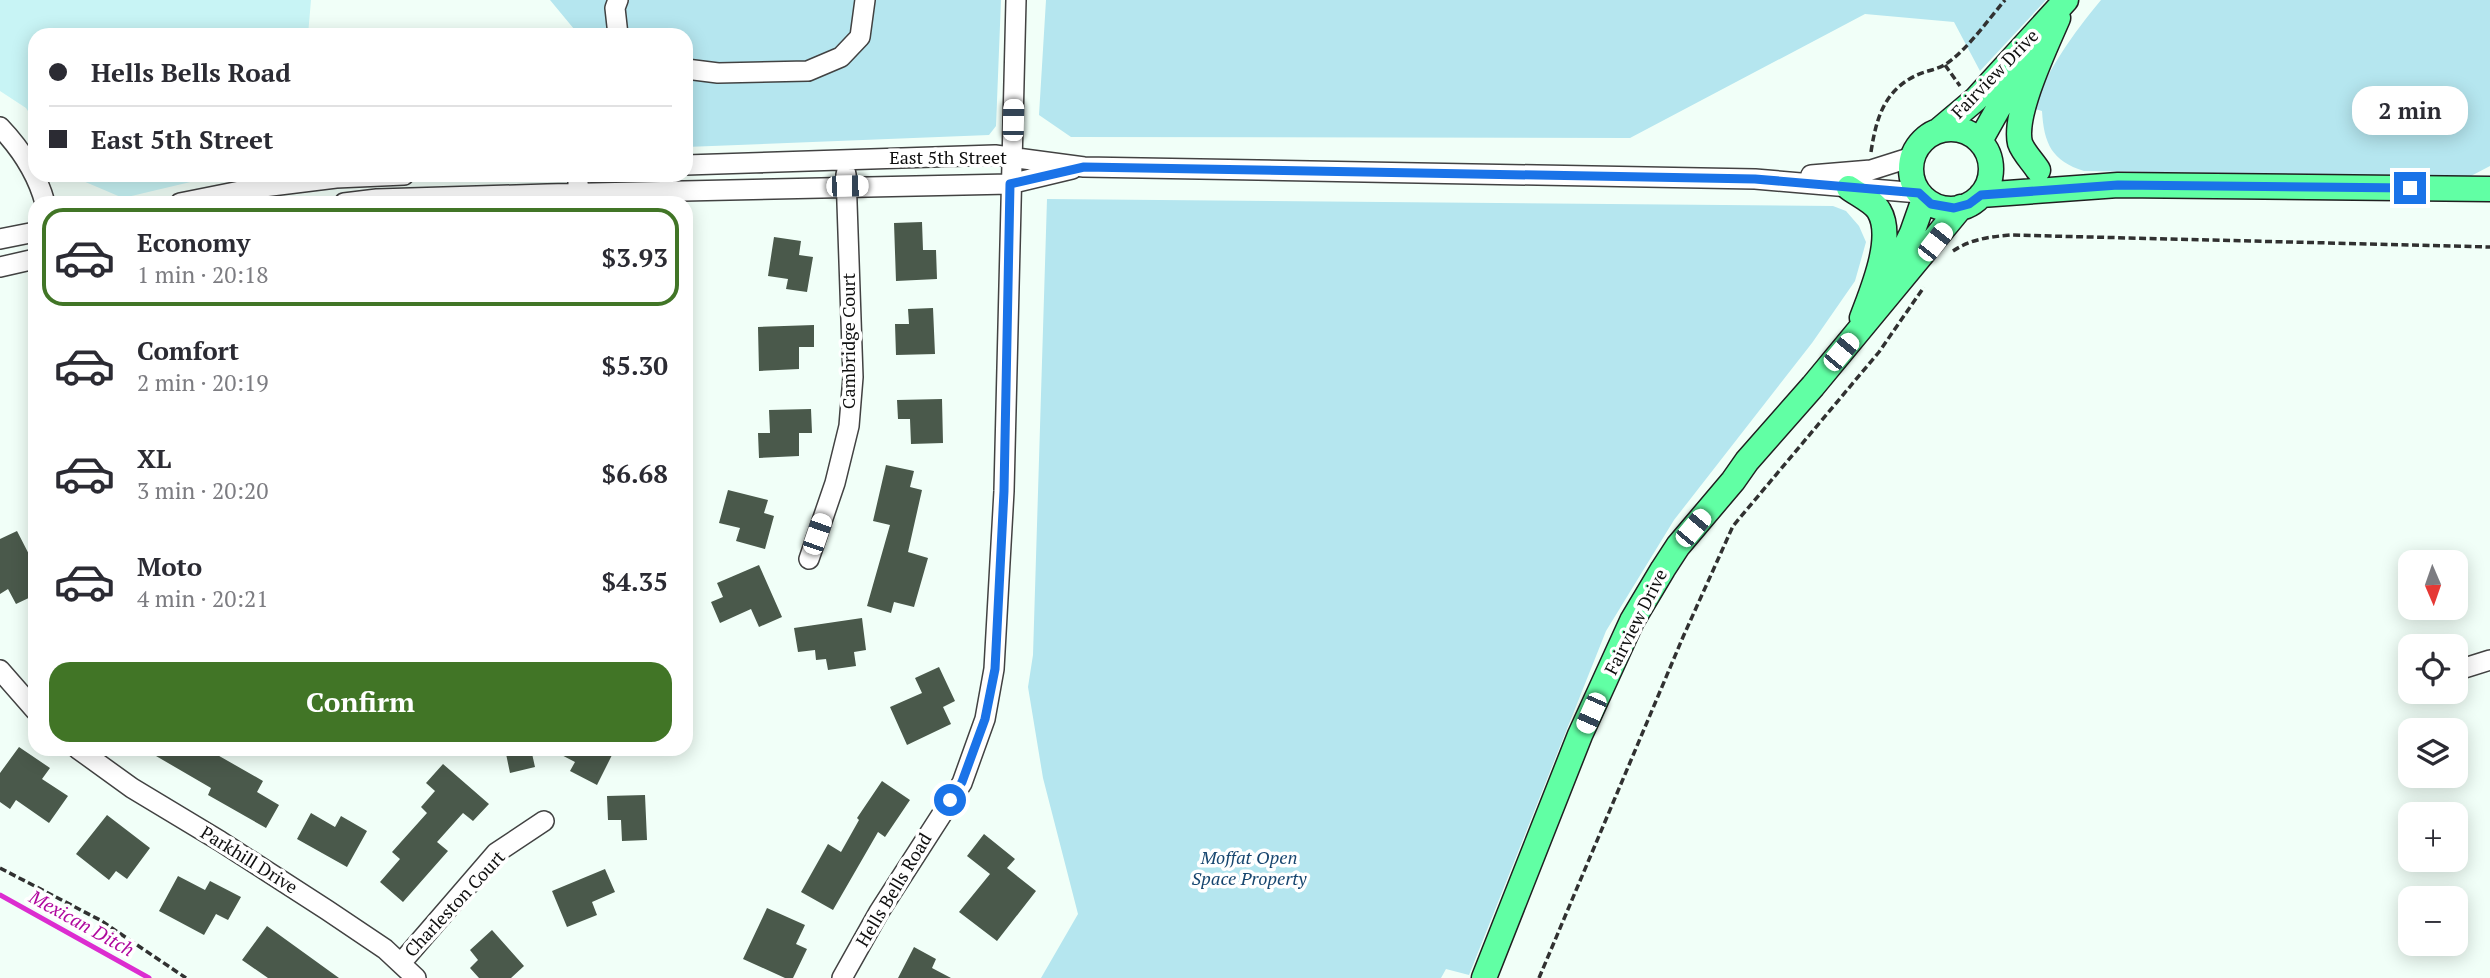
<!DOCTYPE html>
<meta charset="utf-8">
<style>
body{margin:0;font-family:"PT Serif",serif;background:#f7f7f7;color:#2b2b33;height:100vh;display:flex;flex-direction:column;font-size:26px;white-space:nowrap}
*{box-sizing:border-box;margin:0}
p{font-size:23px;color:#7c7c81}
.icon{flex:none;width:38px;height:38px;fill:none;stroke:currentColor;stroke-width:2;stroke-linecap:round;stroke-linejoin:round}
.map{position:relative;flex:1;overflow:hidden}
.drawer{position:absolute;left:28px;top:196px;width:665px;height:560px;display:flex;flex-direction:column;background:#fff;border-radius:21px;box-shadow:0 4px 18px #0003}
.drawer>*{flex:none}
.banner{position:absolute;left:28px;top:28px;width:665px;height:154px;border-radius:21px;box-shadow:0 4px 18px #0003;display:grid;align-content:center;height:154px;padding:0 21px;background:#fff}
.needle{width:46px;rotate:178deg}
.controls{position:absolute;left:2398px;top:550px;display:grid;gap:14px}
.controls a{display:grid;place-items:center;width:70px;height:70px;border-radius:14px;background:#fff;box-shadow:0 4px 18px #0003;font-size:35px}
.end{position:absolute;width:32px;height:32px;margin:-16px;border:9px solid #1a73e8;background:#fff;box-shadow:0 0 0 4px #fff}
.from{border-radius:50%}
.bubble{position:absolute;height:49px;border-radius:21px;background:#fff;box-shadow:0 4px 18px #0003;font-size:23px;font-weight:700;line-height:49px;text-align:center}
.car{position:absolute;width:21px;height:42px;margin:-21px -10px;border-radius:9px;box-shadow:0 0 5px 2px #0007;background:linear-gradient(#fff 24%,#345 0 40%,#fff 0 76%,#345 0 86%,#fff 0)}
.banner b{display:flex;align-items:center;gap:24px;height:66px;font-size:26px}
.banner b+b{border-top:2px solid #e1e1e2}
.banner i{width:18px;height:18px;background:#2b2b33}
ul{padding:12px 0 0;list-style:none}
li{display:flex;align-items:center;gap:21px;height:98px;margin:0 14px 10px;padding:0 7px;border:4px solid transparent;border-radius:21px}
li div{flex:1}
li b{display:block;font-size:26px}
li em{font-style:normal;font-weight:700}
li.active{border-color:#417526}
li>.icon{width:63px;height:63px;stroke-width:1.5}
.action{display:flex;gap:14px;margin-top:auto;padding:14px 21px}
.action a{flex:1;height:80px;border-radius:21px;background:#417526;color:#fff;font-size:28px;font-weight:700;line-height:80px;text-align:center}
.map>svg:first-child{display:block}
.green{fill:#b5e6ef}
.pitch{fill:#c8f4f5}
.lines{fill:none;stroke-linecap:round;stroke-linejoin:round}
.stream{stroke:#dc2dd0;stroke-width:5}
.building{fill:#4a594b}
.minor-casing{stroke:#424242;stroke-width:22}
.major-casing{stroke:#202020;stroke-width:27}
.path{stroke:#313131;stroke-width:3.5;stroke-dasharray:7 3.5;stroke-linecap:butt}
.minor{stroke:#fff;stroke-width:19}
.major{stroke:#61ffa4;stroke-width:24}
.route{stroke:#1a73e8;stroke-width:9}
.labels{text-anchor:middle;stroke-width:7;stroke-linejoin:round;paint-order:stroke}
.street-label{font-size:18px;fill:#0f0f0f;stroke:#fff}
.park-label{font-size:18px;font-style:italic;fill:#17466f;stroke:#fff}
.water-label{font-size:19px;font-style:italic;fill:#b0099e;stroke:#fff}
</style>
<div class="map">
<svg width="2490" height="978" viewBox="0 0 2490 978">
<rect width="100%" height="100%" fill="#f1fff8"/>
<path class="green" d="M550,0H1001L996,126L989,135L686,147V35H579Z
M1046,0H2046L1980,71L1954,22L1865,14L1630,138L1071,137L1039,115Z
M2101,0H2490V166L2469,177L2084,171C2052,161 2044,144 2042,111L2032,108C2051,66 2071,36 2101,0Z
M1047,199L1833,206L1846,211L1859,226L1866,242L1855,281L1812,343L1674,520L1606,631L1469,975L1446,969L1441,978H1041L1078,914L1043,778L1028,687L1033,655Z"/>
<path class="pitch" d="M0,0H311L308,35H35V122L26,108L0,91Z
M69,175H220L123,198Z"/>
<g class="lines">
<path class="stream" d="M0,895L149,978"/>
</g>
<path class="building" d="M922,222L923,250H936L937,279L896,281L894,223Z
M774,237L801,241L799,255L813,257L807,292L786,289L788,279L768,276Z
M933,308L935,354L896,355L895,324H909L908,309Z
M814,325V347H799V369L759,371L758,327Z
M942,399L943,443L911,444L910,419H898L897,400Z
M811,409L812,433H799V456L759,458L758,433H770L769,410Z
M886,465L914,471L910,487L922,490L908,552L928,558L914,607L894,602L891,613L867,606L890,525L873,521Z
M728,490L768,500L764,513L774,516L765,549L736,541L740,528L719,523Z
M17,531L35,566V570L30,572L35,582V595L16,604L8,589L0,594V539Z
M759,565L782,617L759,627L751,609L720,623L711,602L723,597L717,583Z
M862,618L866,650L854,652L856,666L828,670L826,659L816,660L815,650L798,652L794,628Z
M939,667L955,701L943,707L951,724L907,745L890,707L922,693L915,678Z
M19,747L50,768L42,779L68,796L49,823L16,800L10,809L0,802V773Z
M144,749H207L263,781L257,792L279,805L266,828L208,795L211,788Z
M505,749H531L535,767L510,773Z
M550,749H615L597,785L570,771L575,762Z
M443,764L489,804L473,821L463,813L437,842L448,851L403,902L380,882L400,859L392,852L427,813L421,807L435,791L426,783Z
M882,781L910,800L885,837L878,832L833,910L801,892L828,844L841,852L859,820L857,818Z
M645,795L647,840L622,841L621,820H608L607,796Z
M311,813L335,827L341,816L367,831L347,867L297,839Z
M107,815L150,848L127,879L116,871L109,880L76,854Z
M984,834L1015,859L1007,868L1036,891L997,941L959,912L990,874L967,856Z
M605,869L615,892L592,902L597,915L567,927L552,891Z
M178,876L205,890L210,881L241,897L228,920L216,914L204,935L159,911Z
M767,908L805,925L796,944L807,949L793,978H785L743,959Z
M267,926L339,978H268L242,960Z
M492,930L524,966L511,978H479L470,968L478,960L470,950Z
M914,947L936,959L932,968L951,978H898Z"/>
<g class="lines">
<defs>
<path id="minor" d="M618,0L615,8L618,35
M686,69L718,73L808,71L841,57L860,37L865,0
M0,127C21,149 37,173 45,203
M686,165L995,155L1084,167L1755,179L1919,193
M578,175V203
M1811,175L1871,170L1912,157
M180,203L255,188L336,178L404,175
M344,203L377,199L547,194L1010,184L1072,169
M0,239L35,232
M0,267L35,259
M809,559L835,483L849,426L853,377L846,174
M0,670L35,710
M2455,671L2490,660
M78,749L132,788L220,841L327,910L385,949L416,978
M401,963L496,853L544,821
M842,978L879,912L962,783L985,719L994,669L1004,491L1016,0"/>
<path id="major" d="M1911 169a40 40 0 1 1 80 0a40 40 0 1 1-80 0Z
M1938,131L1976,99L2066,0
M1980,141L2026,59
M2038,170C2033,162 2023,152 2020,143C2013,114 2046,46 2058,18
M1849,188C1857,194 1874,202 1879,211C1895,238 1872,291 1862,318
M1981,195L2118,185L2490,189
M1887,285L1912,233L1924,199
M1484,978L1580,735L1632,621L1663,569L1678,546L1733,481L1747,461L1813,386L1961,207"/>
</defs>
<use href="#minor" class="minor-casing"/>
<use href="#major" class="major-casing"/>
<path class="path" d="M1945,65L1960,86
M1871,152C1876,119 1884,91 1915,76C1924,71 1937,70 1946,64C1967,50 1988,20 2005,0
M1953,251C1971,239 1989,237 2010,235L2490,247
M0,868L100,920L186,978
M1539,978L1683,637L1733,526L1879,352L1924,287"/>
<use href="#minor" class="minor"/>
<use href="#major" class="major"/>
</g>
<g class="lines">
<path class="route" d="M950,800L962,782L985,719L995,669L1004,491L1010,184L1084,167L1755,179L1919,193L1931,204L1954,208L1969,204L1981,195L2118,185L2410,188"/>
</g>
<g class="labels">
<g class="street-label">
<text transform="translate(1995 74) rotate(-46)" y="6">Fairview Drive</text>
<text x="948" y="164">East 5th Street</text>
<text transform="translate(849 341) rotate(-90)" y="6">Cambridge Court</text>
<text transform="translate(1636 622) rotate(-63)" y="6">Fairview Drive</text>
<text transform="translate(249 860) rotate(32)" y="6">Parkhill Drive</text>
<text transform="translate(894 890) rotate(-59)" y="6">Hells Bells Road</text>
<text transform="translate(455 904) rotate(-47)" y="6">Charleston Court</text>
</g>
<g class="park-label">
<text x="1249" y="864">Moffat Open<tspan x="1249" dy="21">Space Property</tspan></text>
</g>
<g class="water-label">
<text transform="translate(82 923) rotate(29)" y="7">Mexican Ditch</text>
</g>
</g>
</svg>
<div class="controls">
<a><svg class="needle" viewBox="-14 -14 28 28"><path d="M0-13l5 13h-10z" fill="#e53935"/><path d="M0 13l5-13h-10z" fill="#7c7c81"/></svg></a>
<a><svg class="icon" aria-label="locate" viewBox="0 0 24 24"><circle cx="12" cy="12" r="6"/><path d="M12 2v4M12 18v4M2 12h4M18 12h4"/></svg></a>
<a><svg class="icon" aria-label="layers" viewBox="0 0 24 24"><path d="M12 4l9 5-9 5-9-5zM3 14l9 5 9-5"/></svg></a>
<a>+</a>
<a>−</a>
</div>
<i class="end from" style="left:950px;top:800px"></i>
<i class="end" style="left:2410px;top:188px"></i>
<div class="bubble" style="left:2352px;top:86px;width:116px">2 min</div>
<i class="car" style="left:1013px;top:120px;rotate:1deg"></i>
<i class="car" style="left:847px;top:186px;rotate:89deg"></i>
<i class="car" style="left:1935px;top:242px;rotate:38deg"></i>
<i class="car" style="left:1841px;top:352px;rotate:40deg"></i>
<i class="car" style="left:1693px;top:528px;rotate:40deg"></i>
<i class="car" style="left:817px;top:534px;rotate:19deg"></i>
<i class="car" style="left:1591px;top:713px;rotate:204deg"></i>
<div class="banner">
<b><i class="from"></i>Hells Bells Road</b>
<b><i></i>East 5th Street</b>
</div>
<section class="drawer">
<ul>
<li class="active"><svg class="icon" aria-label="car" viewBox="0 0 24 24"><path d="M5 17H2v-5l4-1 3-4h7l3 4 3 1v5h-3M9 17h6M6 11h13"/><circle cx="7" cy="17" r="2"/><circle cx="17" cy="17" r="2"/></svg><div><b>Economy</b><p>1 min · 20:18</p></div><em>$3.93</em></li>
<li><svg class="icon" aria-label="car" viewBox="0 0 24 24"><path d="M5 17H2v-5l4-1 3-4h7l3 4 3 1v5h-3M9 17h6M6 11h13"/><circle cx="7" cy="17" r="2"/><circle cx="17" cy="17" r="2"/></svg><div><b>Comfort</b><p>2 min · 20:19</p></div><em>$5.30</em></li>
<li><svg class="icon" aria-label="car" viewBox="0 0 24 24"><path d="M5 17H2v-5l4-1 3-4h7l3 4 3 1v5h-3M9 17h6M6 11h13"/><circle cx="7" cy="17" r="2"/><circle cx="17" cy="17" r="2"/></svg><div><b>XL</b><p>3 min · 20:20</p></div><em>$6.68</em></li>
<li><svg class="icon" aria-label="car" viewBox="0 0 24 24"><path d="M5 17H2v-5l4-1 3-4h7l3 4 3 1v5h-3M9 17h6M6 11h13"/><circle cx="7" cy="17" r="2"/><circle cx="17" cy="17" r="2"/></svg><div><b>Moto</b><p>4 min · 20:21</p></div><em>$4.35</em></li>
</ul>
<div class="action"><a>Confirm</a></div>
</section>
</div>
